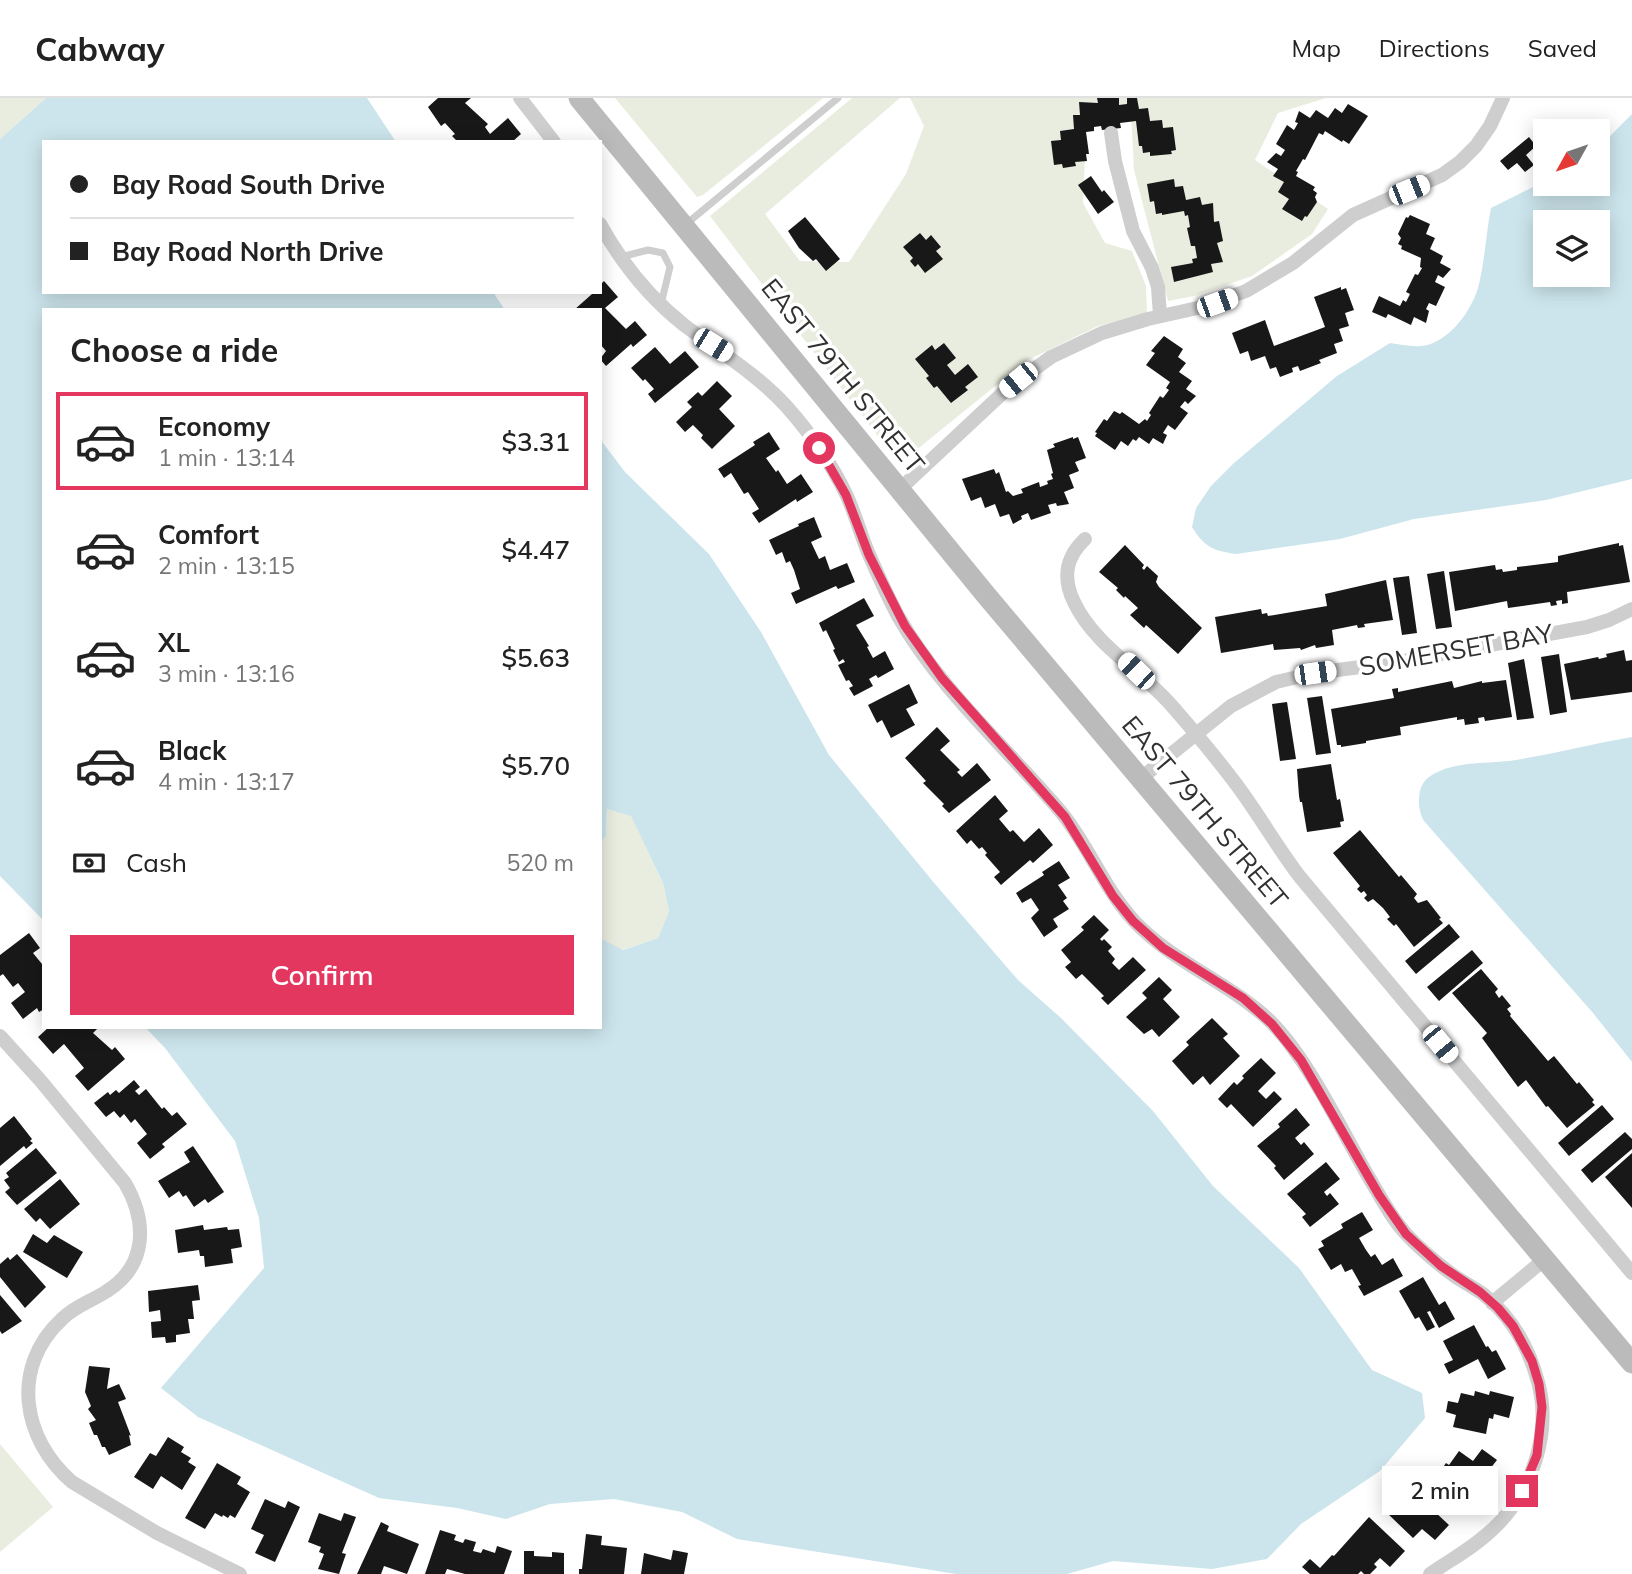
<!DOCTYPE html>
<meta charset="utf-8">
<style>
body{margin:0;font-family:Mulish,sans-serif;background:#f6f6f6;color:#222;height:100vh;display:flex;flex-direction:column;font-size:26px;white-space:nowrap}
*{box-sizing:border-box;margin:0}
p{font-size:23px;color:#767676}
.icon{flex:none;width:38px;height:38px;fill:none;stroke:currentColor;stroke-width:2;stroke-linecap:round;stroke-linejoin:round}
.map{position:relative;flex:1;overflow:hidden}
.sheet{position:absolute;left:42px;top:210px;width:560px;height:721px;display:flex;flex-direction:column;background:#fff;border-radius:0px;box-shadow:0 4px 18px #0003}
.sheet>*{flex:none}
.banner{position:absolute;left:42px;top:42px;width:560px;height:154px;border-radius:0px;box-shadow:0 4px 18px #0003;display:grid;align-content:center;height:154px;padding:0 28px;background:#fff}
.needle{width:46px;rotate:230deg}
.buttons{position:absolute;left:1533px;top:21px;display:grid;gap:14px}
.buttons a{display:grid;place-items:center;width:77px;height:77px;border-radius:0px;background:#fff;box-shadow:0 4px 18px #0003;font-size:35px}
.end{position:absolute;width:32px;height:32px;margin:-16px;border:9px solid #e43760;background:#fff;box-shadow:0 0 0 4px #fff}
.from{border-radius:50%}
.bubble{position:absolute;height:49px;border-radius:0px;background:#fff;box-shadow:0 4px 18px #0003;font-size:23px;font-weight:600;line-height:49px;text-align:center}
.car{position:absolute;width:21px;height:42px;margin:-21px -10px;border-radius:9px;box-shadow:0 0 5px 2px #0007;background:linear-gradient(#fff 24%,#345 0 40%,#fff 0 76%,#345 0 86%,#fff 0)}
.banner b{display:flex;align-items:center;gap:24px;height:66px;font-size:26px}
.banner b+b{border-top:2px solid #e0e0e0}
.banner i{width:18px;height:18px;background:#222}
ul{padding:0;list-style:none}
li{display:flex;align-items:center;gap:21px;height:98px;margin:0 14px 10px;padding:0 14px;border:4px solid transparent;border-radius:0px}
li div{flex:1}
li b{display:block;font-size:26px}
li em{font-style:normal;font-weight:600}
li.selected{border-color:#e43760}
li>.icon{width:63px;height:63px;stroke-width:1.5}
h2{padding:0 28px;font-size:32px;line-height:84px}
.pay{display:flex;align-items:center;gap:18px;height:77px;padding:0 28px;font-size:26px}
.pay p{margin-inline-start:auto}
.action{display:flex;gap:14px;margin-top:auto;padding:14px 28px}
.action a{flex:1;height:80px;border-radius:0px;background:#e43760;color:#fff;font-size:28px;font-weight:600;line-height:80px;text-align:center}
header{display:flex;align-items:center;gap:42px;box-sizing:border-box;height:98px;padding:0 35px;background:#fff;border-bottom:2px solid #e0e0e0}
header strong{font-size:33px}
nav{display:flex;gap:38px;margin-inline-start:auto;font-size:24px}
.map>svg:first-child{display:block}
.green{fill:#e9eddf}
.water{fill:#cce5ec;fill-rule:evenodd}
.building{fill:#181818}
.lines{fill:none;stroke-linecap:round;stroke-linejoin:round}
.lane{stroke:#cecece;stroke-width:7}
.street{stroke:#cecece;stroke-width:14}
.secondary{stroke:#bbb;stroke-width:21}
.route{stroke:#e43760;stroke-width:9}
.labels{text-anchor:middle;stroke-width:7;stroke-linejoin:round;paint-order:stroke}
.street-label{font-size:26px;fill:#313131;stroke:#fff}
</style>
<header>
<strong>Cabway</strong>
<nav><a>Map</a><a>Directions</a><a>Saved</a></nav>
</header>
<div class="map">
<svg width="1632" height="1476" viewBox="0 0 1632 1476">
<rect width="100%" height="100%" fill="#fff"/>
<path class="green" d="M0,0H46L0,41Z
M615,0H823L703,97L697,99Z
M852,0H900L765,116L800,163L849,164L906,76L924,28L910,0H1326L1278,15L1255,62L1328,111L1312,136L1252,178L1194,198L1168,203L1134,72L1131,15L1087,14L1083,105L1105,145L1132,153L1146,188L1147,216L1098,228L1026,263L899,366L710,118Z
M607,711L631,717L663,785L669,813L658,840L622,852L600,840V746L606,738Z
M0,1346L53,1409L0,1454Z"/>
<path class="water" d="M46,0H367L396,44H44V194H493L505,212H44V823L0,778V41Z
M1632,16V381L1546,402L1414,421L1340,441L1236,456C1214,453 1204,449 1192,429L1196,410L1211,388L1234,365L1337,278L1390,245C1404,247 1420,251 1433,245C1455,236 1474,208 1479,186C1485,161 1486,135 1491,110L1545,83V86H1598V50ZM1598,124V177H1545V124Z
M600,341L625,374L709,456L761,534L829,657L935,786L1018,882L1061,920L1153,1013L1213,1088L1299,1170L1372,1272L1422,1295L1425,1320L1380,1373L1301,1426L1267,1461L1212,1471L1113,1463L1067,1476H956L737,1441L682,1414L614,1401L550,1406L506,1421L457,1410L379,1400L198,1319L161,1290L264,1170L259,1120L235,1043L165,950L145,929H600V840L623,852L658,840L669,813L663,785L631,718L607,711L606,738L600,746Z
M1632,639V964L1593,915L1424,723C1417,711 1416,688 1429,679C1452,663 1482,666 1509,663C1550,657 1591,646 1632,639Z"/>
<path class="building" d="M438,0H471L465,5L488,26L485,29L490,36L508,20L521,36L512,44H458L452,38L455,36L445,25L441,28L428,9Z
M1097,0H1119V7L1127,6V0H1137L1139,11L1148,10L1150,23L1162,22L1163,30L1173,29L1176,52L1171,53L1172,56L1150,58V54L1143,55L1142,48H1139L1136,23L1120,25L1121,30L1102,32L1101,28L1094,29V33L1086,34L1089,56H1086L1087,63L1075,64L1076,68L1063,70L1062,66L1054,67L1051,43L1061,42L1060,33L1074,31L1073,17H1080L1079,4L1098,5Z
M1348,6L1368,18L1349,46L1343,42L1342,44L1325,33L1323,37L1319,35L1305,62L1303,61L1296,73L1298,74L1296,78L1315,89L1313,92L1317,95L1315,99L1317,104L1307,119L1305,118L1302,123L1282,111L1289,101L1278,94L1284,84L1273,78L1278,71L1267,64L1276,55L1281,58L1285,52L1276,46L1287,27L1294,32L1298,25L1295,24L1299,13L1310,20L1316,12L1328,20L1335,10L1342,15Z
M1529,39L1536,48L1526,57L1534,67L1525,74L1517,65L1508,72L1500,63Z
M1091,78L1102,94L1104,92L1114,104L1098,116L1078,87Z
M1174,81L1175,89L1183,88L1186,102L1200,99L1202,107L1213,105L1214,124L1219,123L1223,143L1217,145L1223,164L1211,166L1213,174L1174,184L1171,169L1193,165L1192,161L1197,160L1195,148H1191L1187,130L1190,129L1188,117L1185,118L1184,113L1162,117V115L1156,116L1154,103L1150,104L1147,86Z
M1410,117L1430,126L1426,136L1435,140L1430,151L1443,158L1440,165L1451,171L1443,180L1438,177L1435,184L1445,189L1436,208L1429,205L1426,211L1429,213L1426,225L1414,219L1411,227L1388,216L1386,220L1372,214L1379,198L1400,208L1403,202L1406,204L1410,196L1406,194L1415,176L1418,177L1422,170L1420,169L1421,160L1401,151L1402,148L1398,146L1401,140L1398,136L1406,119L1408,120Z
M805,119L840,161L826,173L816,161L813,163L799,150L788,133Z
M920,135L926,142L931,137L941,149L936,153L943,161L925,175L918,166L915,169L910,163L913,160L903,149Z
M604,183L618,199L605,210L626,231L635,223L647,237L633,249L631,246L606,268L600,261L606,253L600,246V212H574L592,196L590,194H600V187Z
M1341,189V192L1346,190L1354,212L1345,215L1349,228L1339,231L1343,243L1334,246L1337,255L1319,262L1321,265L1300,273L1298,268L1292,270L1293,274L1280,279L1276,269L1270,271L1265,258L1251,263L1248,253L1240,256L1232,235L1265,222L1274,248L1325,229L1314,199Z
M1164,238L1183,251L1178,259L1186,265L1179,274L1192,283L1186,291L1196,298L1188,306L1185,303L1180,309L1188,315L1175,332L1168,327L1163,335L1167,337L1163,346L1153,340L1149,346L1139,339L1136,343L1133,341L1128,348L1121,343L1115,352L1095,338L1097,335L1095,334L1104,321L1107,323L1114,313L1120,316L1122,314L1139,326L1145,321L1147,323L1151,317L1149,315L1160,298L1163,300L1169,292L1166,290L1170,284L1146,267L1155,255L1151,253Z
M944,245L956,260L947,267L955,277L968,266L978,279L965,289L968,292L951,305L937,288L934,290L926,280L929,278L915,261L932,247L935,252Z
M655,249L670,266L685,253L699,269L655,305L648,296L654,291L645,281L643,283L631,270Z
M717,283L732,298L719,311L735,328L712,351L701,340L703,337L693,327L685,334L676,324L692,309L687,304L698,294L702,298Z
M769,334L780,351L766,360L776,374L778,372L787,386L801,376L813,394L797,404L796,401L759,425L752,415L759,411L748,394L744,396L731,375L724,380L718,371L755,347L753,344Z
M1073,339V341L1078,339L1086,360L1075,364L1079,373L1069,377L1074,390L1064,394L1069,406L1057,408L1056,405L1048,407L1051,415L1031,422L1028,415L1021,418L1022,421L1013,426L1009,416L1000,419L995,406L985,410L981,399L971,403L962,381L994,371L996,376L999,374L1006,394L1008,393L1013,398L1023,395L1021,391L1039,384L1040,389L1048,386L1047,383L1053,381L1051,376L1053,375L1047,352L1055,349L1053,346Z
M814,419L822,439L811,444L819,461L825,458L830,472L847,465L855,484L838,491L836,488L796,506L791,495L800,491L794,472L790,463L786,465L782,454L776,457L769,442L799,428L798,426Z
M1619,445V448L1623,447L1630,484L1567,494L1568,505L1562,506V502L1556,503L1557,507L1551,508L1550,504L1508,510L1507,503L1455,513L1449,474L1495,467L1496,472L1502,471L1503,474L1517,472V469L1558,464V458Z
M1125,447L1144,467L1142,470L1144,472L1147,468L1158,478L1156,484L1159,489L1202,530L1178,556L1146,527L1144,530L1130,517L1138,510L1125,498L1124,500L1116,492L1118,490L1099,474Z
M1444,473L1452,529L1436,531L1427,476Z
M1409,478L1417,535L1402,537L1393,480Z
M1386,482L1393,522L1364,526L1365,529L1358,530L1357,527L1332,532L1334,547L1316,550L1315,547L1301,552L1300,550L1274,552L1273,546L1221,555L1215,519L1261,511L1262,516L1267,515L1268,518L1327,508L1325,496Z
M864,500L874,518L856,527L869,548L867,549L873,560L885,553L894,571L878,580L876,577L869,581L873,588L854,598L849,590L853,588L849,582L846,583L838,567L845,564L843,561L839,564L833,552L835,551L826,532L823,534L819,525Z
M1624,552L1626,563L1632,562V594L1571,602L1564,566L1598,559L1599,561L1607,559L1606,556Z
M1559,556L1567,614L1550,617L1541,559Z
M1524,561L1534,620L1517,622L1508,565Z
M1506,582L1512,619L1485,623L1484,619L1478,620L1479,625L1465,627L1464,621L1457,622V619L1400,629L1401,637L1366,643V645L1341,649V647H1337L1331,611L1394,600L1392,591L1398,590V594L1452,583L1454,590L1482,583V585Z
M909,586L918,605L906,611L915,627L891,640L882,622L877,625L868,607Z
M1322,598L1331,655L1316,657L1307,600Z
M1287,604L1296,661L1280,663L1272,606Z
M937,629L950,643L940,652L960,672L957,674L962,679L977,665L991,682L949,715L942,708L944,706L923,685L926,683L905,660Z
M1331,666L1337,702L1340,701L1344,723L1340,724L1341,729L1307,734L1302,704H1300L1299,698L1297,671Z
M995,697L1008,713L999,721L1010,734L1013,732L1024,744L1039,730L1053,747L1033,765L1030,762L1001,787L994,779L1000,774L985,757L987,755L982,749L979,751L971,742L967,746L956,733Z
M1360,732L1399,779L1401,777L1417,796L1414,800L1418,805L1427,802L1441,820L1439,821L1443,825L1414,849L1396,826L1394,828L1387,821L1390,819L1383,810L1373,801L1368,804L1364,800L1367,797L1364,793L1361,795L1357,791L1360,788L1333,755Z
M1059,763L1070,780L1058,787L1067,800L1063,803L1069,811L1053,821L1058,829L1044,839L1031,820L1039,812L1031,800L1022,805L1016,795L1044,777L1042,774Z
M1094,817L1109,832L1100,841L1102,843L1104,841L1112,849L1108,853L1115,861L1112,865L1119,872L1133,859L1146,872L1108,907L1101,900L1104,898L1082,876L1076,881L1065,869L1071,864L1061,852L1084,832L1081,829Z
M1449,826L1460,839L1416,876L1405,863Z
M29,835L40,850L33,855L42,866L44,865V911L39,914L37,910L23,921L11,905L25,894L18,885L13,889L3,876L0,878V857Z
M1472,852L1483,865L1439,903L1427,889Z
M1481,871L1498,891L1495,894L1499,900L1502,897L1511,908L1507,911L1511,916L1510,918L1548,963L1554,958L1577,986L1579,984L1594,1002L1592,1004L1595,1007L1567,1030L1548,1008L1546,1009L1526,982L1518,989L1482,940L1487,935L1452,895Z
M1159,879L1172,892L1163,901L1180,919L1159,939L1152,931L1144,936L1126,919L1147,900L1142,895Z
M1212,920L1228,936L1223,940L1240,958L1210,987L1203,978L1193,987L1172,963L1189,947L1186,944Z
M49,929H99L93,935L112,952L115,949L125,961L88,993L75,978L84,970L64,946L53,956L38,939Z
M1261,960L1276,975L1258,993L1266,1001L1274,993L1282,1001L1253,1029L1231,1006L1227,1010L1218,1001L1234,984L1237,987L1244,980L1242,978Z
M134,982L140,989L135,993L139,997L146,991L162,1011L164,1009L172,1018L177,1014L187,1026L162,1046L165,1049L150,1061L137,1045L147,1036L135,1021L131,1025L124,1016L120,1020L114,1013L106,1019L94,1005L108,994L110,997L116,992L119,995Z
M1602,1007L1614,1021L1569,1058L1558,1045Z
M1296,1010L1310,1027L1295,1040L1301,1047L1304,1044L1314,1056L1284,1082L1274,1070L1276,1068L1257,1048L1280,1029L1278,1026Z
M14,1018L32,1041L30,1043L33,1045L26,1051L24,1048L0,1068V1030Z
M1625,1034L1632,1041V1051L1592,1085L1581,1072Z
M193,1048L224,1094L208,1105L205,1101L194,1109L186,1097L183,1099L179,1093L169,1100L158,1083L190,1064L184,1054Z
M36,1050L57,1075L17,1107L5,1094L10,1090L4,1082L9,1079L6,1075Z
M1632,1055V1110L1605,1079Z
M1326,1064L1340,1081L1324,1094L1327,1098L1330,1095L1339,1106L1310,1129L1302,1119L1306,1116L1287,1096Z
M60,1081L80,1106L50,1131L40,1120L36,1124L24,1111Z
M1362,1114L1373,1132L1359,1140L1366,1152L1371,1159L1375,1156L1382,1167L1393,1160L1403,1178L1364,1198L1358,1188L1361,1187L1352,1171L1345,1174L1341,1166L1331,1172L1318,1151L1324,1148L1321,1143L1343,1130L1341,1126Z
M203,1127L204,1132L227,1129L228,1132L239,1131L242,1149L231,1151L233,1165L205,1169L204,1158H200L199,1152L178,1155L175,1132Z
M33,1136L47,1145L54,1137L83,1154L67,1180L23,1154Z
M17,1156L46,1189L25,1210L0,1179V1166L8,1159L10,1162Z
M1423,1179L1439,1207L1445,1203L1455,1221L1439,1230L1430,1213L1427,1214L1435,1229L1427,1233L1419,1219L1415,1221L1399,1193Z
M198,1187L200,1202L192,1203L194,1221H188L190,1235L176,1237V1244L166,1245L165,1239L152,1240L151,1224L161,1223L160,1212L149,1214L148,1193Z
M0,1197L22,1223L2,1236L0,1233Z
M1474,1227L1486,1249L1488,1248L1492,1254L1496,1252L1506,1271L1488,1281L1478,1261L1449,1276L1444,1266L1453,1262L1443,1243Z
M89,1268L110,1270L107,1291L119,1286L126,1301L118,1304L131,1338L129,1337L131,1347L109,1357L105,1349H102L97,1337H94L89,1325L96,1322L88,1311L91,1308L85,1294Z
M1475,1293L1489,1297L1490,1293L1514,1299L1509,1320L1494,1316L1493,1321L1489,1320L1486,1336L1453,1329L1456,1317L1446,1314L1448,1303L1458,1305L1461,1295L1474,1298Z
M168,1339L184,1349L181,1354L191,1360L188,1364L196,1369L182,1392L161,1378L153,1391L134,1379L150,1355L156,1358Z
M1482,1351L1497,1362L1486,1376L1480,1371L1459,1404L1438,1389L1445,1380L1439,1375L1446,1365L1449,1367L1459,1353L1473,1363Z
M217,1365L241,1379L237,1386L250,1394L235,1420L230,1417L228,1420L223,1417L222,1419L215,1415L205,1431L185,1420Z
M1408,1393L1413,1398L1417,1393L1428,1404L1424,1408L1432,1415L1434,1413L1449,1427L1435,1442L1422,1431L1413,1440L1387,1415Z
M265,1401L285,1410L288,1403L300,1409L275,1464L255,1455L264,1437L251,1431Z
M319,1415L341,1423L344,1415L356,1419L342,1455L346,1456L339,1476L318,1471L324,1456L319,1454L321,1449L308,1444Z
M1369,1419L1405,1453L1390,1469L1380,1460L1374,1466L1377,1469L1370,1476H1364L1361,1473L1358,1476H1310L1302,1469L1310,1461L1320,1470L1332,1457L1334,1458Z
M381,1424L389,1428L387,1433L419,1446L407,1476L384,1468L381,1476H357Z
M440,1432L456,1437L454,1442L463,1445L465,1441L476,1444L473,1453L481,1455L483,1451L495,1455L497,1448L512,1453L504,1476H465L447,1471L445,1476H425Z
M586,1436L602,1438L601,1447L627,1450L624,1476H579V1471H582Z
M673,1452L688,1455L684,1476H641L644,1455L671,1462Z
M524,1453H534V1458L552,1459V1454L564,1455V1476H524Z"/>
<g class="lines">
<path class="lane" d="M685,127L838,0
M621,159L648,152L663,155L670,169L661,206"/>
<path class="street" d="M520,0L554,44
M1111,35L1115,63L1133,133L1152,170L1158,189L1160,218
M600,126C621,164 650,200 684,227C720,254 757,276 787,309C810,335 831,365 846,396C855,415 860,435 868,454C877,475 887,497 898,518C940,592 1007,650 1061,714C1089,748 1104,791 1135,824C1174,865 1228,884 1269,922C1307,959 1341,1031 1368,1078C1380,1098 1391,1120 1407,1137C1421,1152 1437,1165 1453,1177C1463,1184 1473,1189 1483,1196C1511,1218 1529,1250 1538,1284C1552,1335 1532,1393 1495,1429C1476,1448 1452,1461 1430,1476
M899,392L1006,292L1051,259L1102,235L1148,221L1202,209L1246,193L1293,165L1353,117L1442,77L1460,64L1476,48L1490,28L1503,0
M1085,441C1066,459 1062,479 1074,504C1094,547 1142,573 1172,608C1193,632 1214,657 1233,682C1257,713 1276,748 1300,779L1632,1175
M1140,681L1231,608L1276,584L1315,575L1398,564L1587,529L1609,522L1632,511
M0,938L40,982L125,1085C147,1123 148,1167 107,1193C92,1203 75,1208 62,1221C10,1269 22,1341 72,1384L157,1435L240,1476
M1492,1205L1545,1161"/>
<path class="secondary" d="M579,0L986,497L1632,1265"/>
</g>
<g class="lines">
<path class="route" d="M819,350L846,397L869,457L905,528L942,580L1065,719L1113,798L1133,823L1163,850L1243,900L1272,926L1301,962L1379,1097L1406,1136L1441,1168L1480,1194L1498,1210L1513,1228L1532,1263L1539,1286L1542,1309L1537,1357L1522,1393"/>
</g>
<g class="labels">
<g class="street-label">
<text transform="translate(843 278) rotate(51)" y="9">EAST 79TH STREET</text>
<text transform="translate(1456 552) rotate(-10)" y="9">SOMERSET BAY</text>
<text transform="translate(1205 714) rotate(50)" y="9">EAST 79TH STREET</text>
</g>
</g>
</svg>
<div class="buttons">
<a><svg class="needle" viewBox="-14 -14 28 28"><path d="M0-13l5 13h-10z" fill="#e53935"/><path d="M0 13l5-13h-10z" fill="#767676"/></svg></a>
<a><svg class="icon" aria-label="layers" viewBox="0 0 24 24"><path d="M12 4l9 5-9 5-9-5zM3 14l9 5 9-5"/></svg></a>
</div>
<i class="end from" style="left:819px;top:350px"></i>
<i class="end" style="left:1522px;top:1393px"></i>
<div class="bubble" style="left:1382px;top:1368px;width:116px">2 min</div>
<i class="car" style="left:1409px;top:92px;rotate:68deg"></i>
<i class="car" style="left:1217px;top:205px;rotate:70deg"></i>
<i class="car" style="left:713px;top:247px;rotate:122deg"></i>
<i class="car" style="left:1018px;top:282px;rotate:231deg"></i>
<i class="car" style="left:1136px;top:573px;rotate:314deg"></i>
<i class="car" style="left:1315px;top:575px;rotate:82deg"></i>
<i class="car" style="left:1440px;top:946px;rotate:140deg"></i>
<div class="banner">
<b><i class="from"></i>Bay Road South Drive</b>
<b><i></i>Bay Road North Drive</b>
</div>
<section class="sheet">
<h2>Choose a ride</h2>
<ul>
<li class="selected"><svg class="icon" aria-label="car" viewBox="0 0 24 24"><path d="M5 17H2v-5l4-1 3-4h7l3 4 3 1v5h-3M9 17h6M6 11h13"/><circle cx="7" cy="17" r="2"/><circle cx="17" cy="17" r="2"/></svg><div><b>Economy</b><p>1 min · 13:14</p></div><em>$3.31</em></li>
<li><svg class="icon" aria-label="car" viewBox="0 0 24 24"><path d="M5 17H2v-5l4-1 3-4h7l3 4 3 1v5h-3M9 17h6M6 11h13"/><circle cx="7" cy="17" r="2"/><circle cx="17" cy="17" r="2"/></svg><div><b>Comfort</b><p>2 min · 13:15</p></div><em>$4.47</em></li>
<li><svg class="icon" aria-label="car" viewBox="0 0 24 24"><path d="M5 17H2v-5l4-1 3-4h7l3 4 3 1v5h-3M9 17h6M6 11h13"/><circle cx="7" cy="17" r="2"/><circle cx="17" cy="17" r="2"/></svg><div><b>XL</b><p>3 min · 13:16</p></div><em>$5.63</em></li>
<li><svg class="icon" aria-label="car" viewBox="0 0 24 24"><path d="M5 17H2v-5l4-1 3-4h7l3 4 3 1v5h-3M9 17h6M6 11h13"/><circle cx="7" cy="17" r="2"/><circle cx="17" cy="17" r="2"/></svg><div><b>Black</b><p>4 min · 13:17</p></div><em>$5.70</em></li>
</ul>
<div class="pay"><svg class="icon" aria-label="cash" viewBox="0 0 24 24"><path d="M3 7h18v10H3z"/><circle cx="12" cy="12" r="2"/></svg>Cash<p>520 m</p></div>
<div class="action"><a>Confirm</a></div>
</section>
</div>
